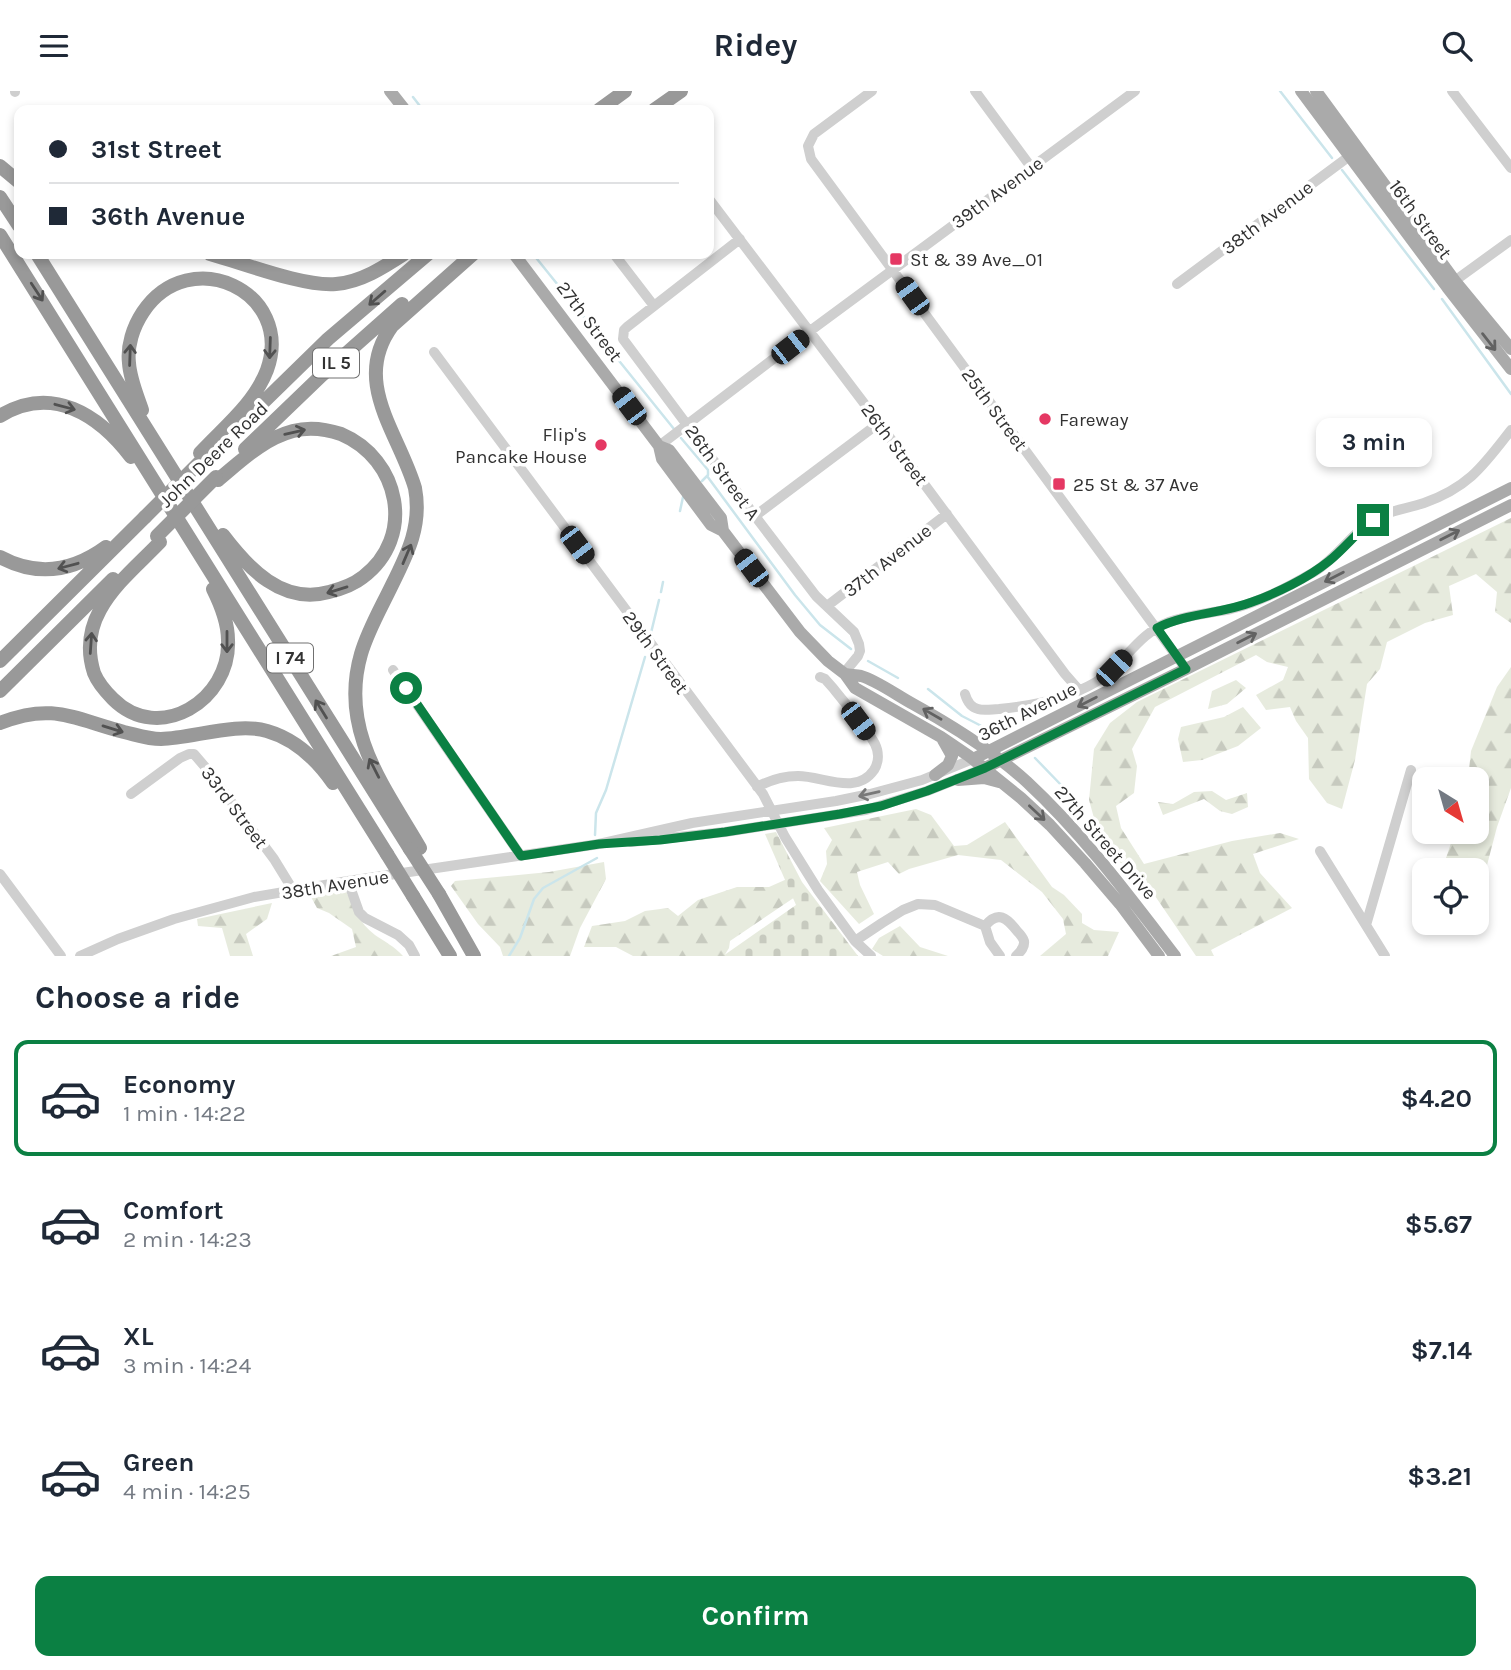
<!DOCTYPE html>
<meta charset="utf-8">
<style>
body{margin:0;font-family:Karla,sans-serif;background:#f2f2f3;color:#1f2937;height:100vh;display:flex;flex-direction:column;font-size:26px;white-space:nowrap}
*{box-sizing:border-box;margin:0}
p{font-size:23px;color:#747a83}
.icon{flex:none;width:38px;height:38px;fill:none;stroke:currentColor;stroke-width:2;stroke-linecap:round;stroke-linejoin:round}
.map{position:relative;height:865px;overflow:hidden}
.panel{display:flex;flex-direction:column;background:#fff;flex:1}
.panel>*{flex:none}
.guide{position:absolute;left:14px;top:14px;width:700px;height:154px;border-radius:14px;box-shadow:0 4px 10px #0003;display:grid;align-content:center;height:154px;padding:0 35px;background:#fff}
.needle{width:46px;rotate:143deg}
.fabs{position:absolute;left:1412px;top:676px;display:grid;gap:14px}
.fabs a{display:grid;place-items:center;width:77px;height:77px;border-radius:14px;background:#fff;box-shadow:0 4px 10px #0003;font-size:35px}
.end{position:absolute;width:32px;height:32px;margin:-16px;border:9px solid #0b8043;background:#fff;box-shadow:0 0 0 4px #fff}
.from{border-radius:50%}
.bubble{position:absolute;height:49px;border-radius:14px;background:#fff;box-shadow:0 4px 10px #0003;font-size:23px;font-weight:700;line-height:49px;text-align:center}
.car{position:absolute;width:21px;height:42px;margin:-21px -10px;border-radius:9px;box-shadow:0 0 5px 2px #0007;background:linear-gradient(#222 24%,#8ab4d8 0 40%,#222 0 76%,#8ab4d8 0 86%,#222 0)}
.guide b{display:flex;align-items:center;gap:24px;height:66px;font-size:26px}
.guide b+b{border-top:2px solid #e0e1e3}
.guide i{width:18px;height:18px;background:#1f2937}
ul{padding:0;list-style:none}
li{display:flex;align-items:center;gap:21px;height:116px;margin:0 14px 10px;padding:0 21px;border:4px solid transparent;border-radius:14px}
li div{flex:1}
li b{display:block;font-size:26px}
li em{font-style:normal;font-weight:700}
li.active{border-color:#0b8043}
li>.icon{width:63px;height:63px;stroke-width:1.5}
h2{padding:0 35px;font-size:32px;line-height:84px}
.primary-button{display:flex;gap:14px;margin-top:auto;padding:14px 35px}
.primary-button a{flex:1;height:80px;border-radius:14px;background:#0b8043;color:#fff;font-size:28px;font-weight:700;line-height:80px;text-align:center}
header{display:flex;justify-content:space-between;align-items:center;height:91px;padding:0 35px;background:#fff;font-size:32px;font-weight:700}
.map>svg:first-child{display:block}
.forest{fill:url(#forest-firs)}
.cemetery{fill:url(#cemetery-stones)}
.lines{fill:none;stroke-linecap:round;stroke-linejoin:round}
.stream{stroke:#cbe5eb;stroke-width:2.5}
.minor{stroke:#cfcfcf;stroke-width:10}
.major{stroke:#aaa;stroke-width:12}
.highway{stroke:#999;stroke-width:14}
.highway-bridge{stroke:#999;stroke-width:14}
.oneway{stroke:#515151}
.oneway2{stroke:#626262}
.oneway3{stroke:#797979}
.route{stroke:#0b8043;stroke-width:9}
.poi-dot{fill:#e53863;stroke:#fff;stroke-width:2.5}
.labels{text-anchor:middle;stroke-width:7;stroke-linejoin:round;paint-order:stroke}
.shield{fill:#fff;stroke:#707070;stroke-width:2}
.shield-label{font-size:18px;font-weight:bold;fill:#323232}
.street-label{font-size:19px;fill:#323232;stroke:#fff}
.poi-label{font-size:19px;fill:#323232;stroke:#fff;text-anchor:start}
</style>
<header><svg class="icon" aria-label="menu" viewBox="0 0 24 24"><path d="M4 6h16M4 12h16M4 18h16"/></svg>Ridey<svg class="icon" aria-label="search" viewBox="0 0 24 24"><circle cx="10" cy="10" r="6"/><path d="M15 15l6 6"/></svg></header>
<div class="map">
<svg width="1511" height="865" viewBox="0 0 1511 865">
<defs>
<pattern id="forest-firs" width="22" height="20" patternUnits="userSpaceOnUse" patternTransform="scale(1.75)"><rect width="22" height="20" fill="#e7ebde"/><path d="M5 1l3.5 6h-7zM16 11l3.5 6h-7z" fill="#c7cabf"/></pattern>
<pattern id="cemetery-stones" width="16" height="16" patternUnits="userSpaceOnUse" patternTransform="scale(1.75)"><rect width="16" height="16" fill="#e7ebde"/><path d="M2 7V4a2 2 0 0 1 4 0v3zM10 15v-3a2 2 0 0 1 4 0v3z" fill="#c7cabf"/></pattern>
</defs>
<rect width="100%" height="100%" fill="#fff"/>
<path class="forest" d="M1511,427V532L1495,521L1497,501L1476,483L1449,495L1453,524L1425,532L1387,551L1380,578L1367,593L1355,669L1342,718L1327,712L1309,688L1308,647L1296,630L1290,616L1266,619L1256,604L1283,589L1288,576L1267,571L1256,564L1155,616L1132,658L1137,675L1134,702L1116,715L1121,737L1144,773L1232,750L1280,742L1299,748L1253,763L1260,782L1292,817L1211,859L1214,865H1196L1153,802L1097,750L1094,727L1089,709L1094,658L1110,632L1137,611Z
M1511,576V697L1497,736L1486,778L1477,787V779H1442L1455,740H1477V688H1468L1471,660L1497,596Z
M1236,589L1246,597L1227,613L1208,618L1212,600Z
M1243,616L1261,637L1238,655L1202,669L1183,671L1178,648L1181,636L1224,626Z
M1212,700L1226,709L1247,702L1248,716L1232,723L1220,720L1204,708L1163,724L1158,711L1173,713L1194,701Z
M916,718L931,724L954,755L967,754L1005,731L1052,796L1064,804L1082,823V832L1094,839L1119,841L1108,865H1040L1066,843L1063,828L1042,801L1001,769L958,764L909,778L899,783L888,771L857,781L860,794L874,823L859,833L820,790L827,773L826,760L832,749L824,737Z
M604,771L606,788L580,837L570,865H503L500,856L478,833L451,795L455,790L549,781Z
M787,788L795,806L730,850L729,857L724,865H633L616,856H584L592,835L625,830L645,820L668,817L678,825L698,809L737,796H769Z
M346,800C354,817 359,832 375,844C385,851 394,855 403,865H331L356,856L352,838L329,822L317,817L311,806Z
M272,812L267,828L246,843L253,865H230L222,837L198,835L197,828Z
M900,835L920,856L948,865H883L872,858L879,847Z"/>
<path class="cemetery" d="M776,741L802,791L858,865H723L796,814L765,743Z"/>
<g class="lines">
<path class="stream" d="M1280,0L1332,67
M413,6L423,19
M1342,79L1434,198
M533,163L674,338
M1442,208L1511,303
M681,347L708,379V384L702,390
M707,385L795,504L820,534L851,558
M680,420L683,406
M661,501L663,491
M650,546L659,509
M868,570L898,587
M928,598L962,625L995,642
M1035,667L1064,697
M595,744L596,722L606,699L645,566
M509,865L520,847L534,808L543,797L597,767"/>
<path class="minor" d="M872,0L814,43L808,55L811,68L1186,578
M975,0L1031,76
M1452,0L1511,77
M15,1V0
M709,108L879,332L1065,583L1079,599
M740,148L627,236L624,239L623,248L755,425L816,505L854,541L859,553L860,560L858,565L844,582
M614,163L654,215
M1177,193L1355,61
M1449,194L1511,149
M434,261L763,703L785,746L818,799L855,850L871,865
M659,355L810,240L1135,0
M755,425L879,332
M827,515L947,423
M393,579L521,765
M965,603C967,610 970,616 978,618C984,620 993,618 999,618C1032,615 1067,608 1096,591C1124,574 1137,543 1169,531C1189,524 1211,522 1231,518C1260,511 1288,496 1314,481C1337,467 1351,443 1373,429C1389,419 1407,418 1424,412C1469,396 1483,375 1511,339
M757,696C770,689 783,685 798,685C823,685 856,705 874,679C879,671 879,661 875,653C864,633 847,615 833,597L825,588L820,586
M131,703L180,667L189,663H194L206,677L274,768L293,799
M631,751L725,741L866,719L927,700L985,677
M1320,760L1385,865
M0,783L61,865
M348,790L359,821L365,827L398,844L409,854L415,865
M1366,834L1411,679
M985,835C998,819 1007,827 1017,840C1020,843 1023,847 1024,850C1025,857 1020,861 1016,865
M985,835L990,851L1000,865
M855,850L882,832L903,819L918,813L935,814L985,835
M80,865L118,848L174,828L254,806L348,790L599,753L692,732L836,710L870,703L922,689L973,668"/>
<path class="major" d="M390,0L405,19
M1301,0L1447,196L1511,278
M1316,0L1455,190L1511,258
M514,163L659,355L662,368L711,434L723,440L800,541L828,570L845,583L855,597L941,646L969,665L1021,707L1050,734L1085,772L1120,813L1159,865
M659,355L669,359L721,427L723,440
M845,583C850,584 856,584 861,585C876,589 898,605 913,613C953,635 993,660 1027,691C1083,743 1129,805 1175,865
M973,668L1511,397
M985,677L1186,578L1511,414
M935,684L948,674L952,665L943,649
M958,689L984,687L999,691"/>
<path class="highway" d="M599,19L625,0
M654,19L681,0
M0,75L19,91
M0,106L19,135
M0,144L387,763
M37,163L410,758
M210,163C243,172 304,196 336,193C361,191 384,176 404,163
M142,319C137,304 130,288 129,272C127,255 133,236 143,221C190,151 295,201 267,279C254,313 224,336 200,362
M0,325C52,293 99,324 131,366
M243,331L328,248L428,163
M245,358L322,284L402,213
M218,389C241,370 263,348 293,340C308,336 326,338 341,343C400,368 416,446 363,486C353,494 341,498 329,501C282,514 248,477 223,444
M160,451C140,472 114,493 100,519C89,539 87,560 94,582C98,592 105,600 113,608C159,654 231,609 228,549C228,531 221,514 213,498
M0,466C37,486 72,481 106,456
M0,570L145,426
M0,600L113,488
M0,632C53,611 74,628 124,641C137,644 148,648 161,648C193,647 237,631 267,640C295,648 317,669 333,692
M420,757C384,695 339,639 361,563C368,539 381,517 392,494C408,462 422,434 415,397C399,342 351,291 392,235L473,163
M439,803L474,865
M413,805L450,865"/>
<path class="highway-bridge" d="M145,426L204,367
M157,445L216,386
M410,758L439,803
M387,763L413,805"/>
</g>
<defs><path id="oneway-shaft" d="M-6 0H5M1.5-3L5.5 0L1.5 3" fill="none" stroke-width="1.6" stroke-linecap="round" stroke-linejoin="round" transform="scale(1.75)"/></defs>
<g class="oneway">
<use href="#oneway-shaft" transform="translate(37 201) rotate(57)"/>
<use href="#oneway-shaft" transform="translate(377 207) rotate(139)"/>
<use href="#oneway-shaft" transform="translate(270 257) rotate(92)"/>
<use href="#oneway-shaft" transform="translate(130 264) rotate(-88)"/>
<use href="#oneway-shaft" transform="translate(65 316) rotate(15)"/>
<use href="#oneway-shaft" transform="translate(295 341) rotate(-13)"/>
<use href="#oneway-shaft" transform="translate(407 463) rotate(-67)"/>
<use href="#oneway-shaft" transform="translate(68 475) rotate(165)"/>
<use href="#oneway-shaft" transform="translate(337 499) rotate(163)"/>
<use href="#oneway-shaft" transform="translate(227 551) rotate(90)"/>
<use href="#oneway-shaft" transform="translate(91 552) rotate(-86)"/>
<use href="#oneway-shaft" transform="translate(321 618) rotate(-122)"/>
<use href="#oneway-shaft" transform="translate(113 638) rotate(17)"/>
<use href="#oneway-shaft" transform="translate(374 677) rotate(-117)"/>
</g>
<g class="oneway2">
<use href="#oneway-shaft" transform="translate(1489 251) rotate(52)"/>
<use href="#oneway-shaft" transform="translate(1450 444) rotate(-27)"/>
<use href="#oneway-shaft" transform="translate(1334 486) rotate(153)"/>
<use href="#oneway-shaft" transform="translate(1247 547) rotate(-27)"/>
<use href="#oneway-shaft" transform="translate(1087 611) rotate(153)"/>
<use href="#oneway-shaft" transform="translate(932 623) rotate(-150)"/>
<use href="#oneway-shaft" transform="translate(1037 722) rotate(43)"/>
</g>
<use class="oneway3" href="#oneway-shaft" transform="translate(869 703) rotate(167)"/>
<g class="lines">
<path class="route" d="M406,597L521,765L599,753L660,749L725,741L840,723L881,715L927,700L985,677L1186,578L1157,537C1186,522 1221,523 1252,511C1277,502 1308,487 1329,470C1345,457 1357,441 1373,429"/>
</g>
<g class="poi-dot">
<rect x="889" y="161" width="14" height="14" rx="3.5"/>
<circle cx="1045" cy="328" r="7"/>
<circle cx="601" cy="354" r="7"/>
<rect x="1052" y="386" width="14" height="14" rx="3.5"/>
</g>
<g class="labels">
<g class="shield">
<rect x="313" y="257.5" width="46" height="29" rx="5"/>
<rect x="267" y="552.5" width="46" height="29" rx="5"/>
</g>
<g class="shield-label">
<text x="336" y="278">IL 5</text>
<text x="290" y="573">I 74</text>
</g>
<g class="street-label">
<text transform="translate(997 101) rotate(-36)" y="7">39th Avenue</text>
<text transform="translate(1267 126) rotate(-37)" y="7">38th Avenue</text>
<text transform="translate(1421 128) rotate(54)" y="7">16th Street</text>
<text transform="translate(590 230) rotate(53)" y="7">27th Street</text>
<text transform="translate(995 318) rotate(54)" y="7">25th Street</text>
<text transform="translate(895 353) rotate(53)" y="7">26th Street</text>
<text transform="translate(213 363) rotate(-44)" y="7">John Deere Road</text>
<text transform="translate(723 381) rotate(54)" y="7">26th Street A</text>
<text transform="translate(887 469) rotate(-38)" y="7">37th Avenue</text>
<text transform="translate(656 561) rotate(54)" y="7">29th Street</text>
<text transform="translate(1027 620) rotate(-27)" y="7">36th Avenue</text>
<text transform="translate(235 716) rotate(53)" y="7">33rd Street</text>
<text transform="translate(1106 751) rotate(49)" y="7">27th Street Drive</text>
<text transform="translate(335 793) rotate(-9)" y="7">38th Avenue</text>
</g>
<g class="poi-label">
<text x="910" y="175">St &amp; 39 Ave_01</text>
<text x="1059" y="335">Fareway</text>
<text x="587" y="350" text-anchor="end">Flip's<tspan x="587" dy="22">Pancake House</tspan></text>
<text x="1073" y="400">25 St &amp; 37 Ave</text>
</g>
</g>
</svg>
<div class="fabs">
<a><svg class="needle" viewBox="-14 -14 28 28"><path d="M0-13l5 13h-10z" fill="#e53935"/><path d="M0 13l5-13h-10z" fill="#747a83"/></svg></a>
<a><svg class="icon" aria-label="locate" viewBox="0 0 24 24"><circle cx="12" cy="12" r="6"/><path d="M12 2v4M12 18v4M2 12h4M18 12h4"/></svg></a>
</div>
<i class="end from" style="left:406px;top:597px"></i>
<i class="end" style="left:1373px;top:429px"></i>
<div class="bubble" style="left:1316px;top:327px;width:116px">3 min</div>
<i class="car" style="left:912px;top:205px;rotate:324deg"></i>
<i class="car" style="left:790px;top:256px;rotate:52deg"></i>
<i class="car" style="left:629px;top:315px;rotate:323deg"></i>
<i class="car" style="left:577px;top:454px;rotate:143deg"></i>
<i class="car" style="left:751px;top:477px;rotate:323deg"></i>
<i class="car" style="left:1114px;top:577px;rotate:44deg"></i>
<i class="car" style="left:858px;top:630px;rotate:143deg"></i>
<div class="guide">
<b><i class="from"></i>31st Street</b>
<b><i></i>36th Avenue</b>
</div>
</div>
<section class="panel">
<h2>Choose a ride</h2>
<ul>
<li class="active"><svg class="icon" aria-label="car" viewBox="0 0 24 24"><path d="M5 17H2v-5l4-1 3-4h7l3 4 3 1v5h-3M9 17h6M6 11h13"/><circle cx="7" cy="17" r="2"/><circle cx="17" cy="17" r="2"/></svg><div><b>Economy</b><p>1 min · 14:22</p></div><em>$4.20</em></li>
<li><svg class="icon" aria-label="car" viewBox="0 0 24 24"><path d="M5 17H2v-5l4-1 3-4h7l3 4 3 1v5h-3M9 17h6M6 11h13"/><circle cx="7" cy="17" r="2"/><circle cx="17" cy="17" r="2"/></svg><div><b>Comfort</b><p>2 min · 14:23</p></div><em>$5.67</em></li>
<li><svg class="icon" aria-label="car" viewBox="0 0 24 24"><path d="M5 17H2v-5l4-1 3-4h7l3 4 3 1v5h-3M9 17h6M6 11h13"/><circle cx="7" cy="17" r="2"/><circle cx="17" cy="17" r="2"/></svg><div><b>XL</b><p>3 min · 14:24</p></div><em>$7.14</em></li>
<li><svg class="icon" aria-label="car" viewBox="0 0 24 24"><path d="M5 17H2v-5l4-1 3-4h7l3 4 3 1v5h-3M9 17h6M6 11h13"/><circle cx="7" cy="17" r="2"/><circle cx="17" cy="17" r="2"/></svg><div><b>Green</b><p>4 min · 14:25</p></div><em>$3.21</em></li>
</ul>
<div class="primary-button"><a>Confirm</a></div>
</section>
